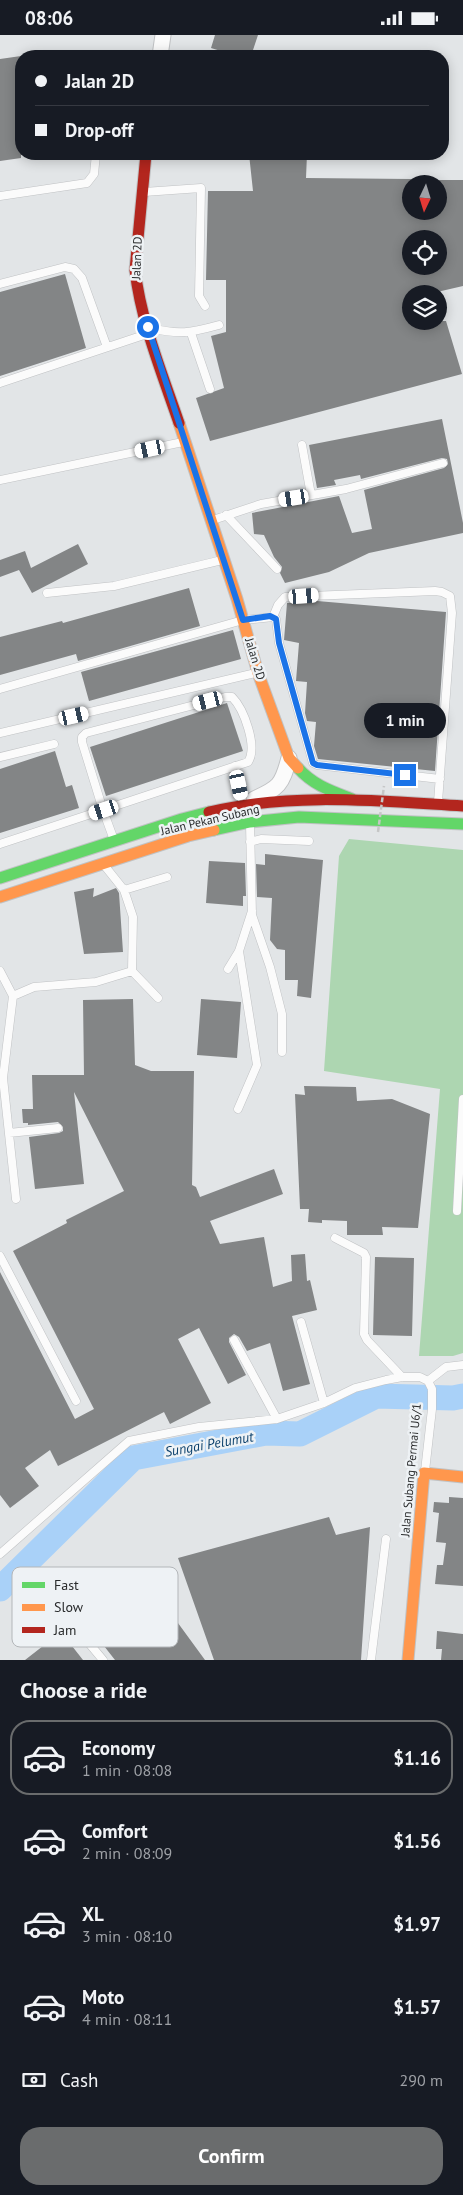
<!DOCTYPE html>
<meta charset="utf-8">
<style>
body{margin:0;font-family:"PT Sans",sans-serif;background:#20242c;color:#f1f3f6;height:100vh;display:flex;flex-direction:column;font-size:19px;white-space:nowrap}
*{box-sizing:border-box;margin:0}
p{font-size:16px;color:#9ea1a6}
.icon{flex:none;width:28px;height:28px;fill:none;stroke:currentColor;stroke-width:2;stroke-linecap:round;stroke-linejoin:round}
.map{position:relative;height:1625px;overflow:hidden}
.panel{display:flex;flex-direction:column;background:#171b24;flex:1}
.panel>*{flex:none}
.top-card{position:absolute;left:15px;top:15px;width:434px;height:110px;border-radius:20px;box-shadow:0 2px 12px #0003;display:grid;align-content:center;height:110px;padding:0 20px;background:#171b24}
.needle{width:32px;rotate:184deg}
.fabs{position:absolute;left:402px;top:140px;display:grid;gap:10px}
.fabs a{display:grid;place-items:center;width:45px;height:45px;border-radius:50%;background:#171b24;box-shadow:0 2px 12px #0003;font-size:25px}
.end{position:absolute;width:22px;height:22px;margin:-11px;border:6px solid #1a73e8;background:#fff;box-shadow:0 0 0 2px #fff}
.from{border-radius:50%}
.bubble{position:absolute;height:35px;border-radius:18px;background:#171b24;box-shadow:0 2px 12px #0003;font-size:16px;font-weight:800;line-height:35px;text-align:center}
.car{position:absolute;width:15px;height:30px;margin:-15px -8px;border-radius:6px;box-shadow:0 0 4px 1px #0007;background:linear-gradient(#fff 24%,#345 0 40%,#fff 0 76%,#345 0 86%,#fff 0)}
.top-card b{display:flex;align-items:center;gap:18px;height:48px;font-size:19px}
.top-card b+b{border-top:1px solid #363941}
.top-card i{width:12px;height:12px;background:#f1f3f6}
ul{padding:0;list-style:none}
li{display:flex;align-items:center;gap:15px;height:75px;margin:0 10px 8px;padding:0 10px;border:2px solid transparent;border-radius:20px}
li div{flex:1}
li b{display:block;font-size:19px}
li em{font-style:normal;font-weight:800}
li.selected{border-color:#6a6c6d}
li>.icon{width:45px;height:45px;stroke-width:1.5}
h2{padding:0 20px;font-size:22px;line-height:60px}
.pay{display:flex;align-items:center;gap:12px;height:55px;padding:0 20px;font-size:19px}
.pay p{margin-inline-start:auto}
.cta{display:flex;gap:10px;margin-top:auto;padding:10px 20px}
.cta a{flex:1;height:58px;border-radius:20px;background:#6a6c6d;color:#fff;font-size:20px;font-weight:800;line-height:58px;text-align:center}
.status{display:flex;justify-content:space-between;align-items:center;height:35px;padding:0 25px;background:#171b24;direction:ltr}
.status svg{height:14px;fill:currentColor}
.map>svg:first-child{display:block}
.forest{fill:#add6b1}
.lines{fill:none;stroke-linecap:round;stroke-linejoin:round}
.river{stroke:#a9d1f8;stroke-width:25}
.building{fill:#838586;fill-rule:evenodd}
.lane-casing{stroke:#c0c2c4;stroke-width:9}
.street-casing{stroke:#c0c2c4;stroke-width:17}
.fast-casing{stroke:#c0c2c4;stroke-width:13}
.slow-casing{stroke:#c0c2c4;stroke-width:13}
.jam-casing{stroke:#c0c2c4;stroke-width:13}
.lane{stroke:#fbfbfb;stroke-width:8}
.street{stroke:#fbfbfb;stroke-width:15}
.fast{stroke:#63d668;stroke-width:11}
.slow{stroke:#ff974d;stroke-width:11}
.jam{stroke:#b3261e;stroke-width:11}
.path-bridge{stroke:#c5c6c6;stroke-width:2.5;stroke-dasharray:5 2.5;stroke-linecap:butt}
.route{stroke:#1a73e8;stroke-width:6}
.labels{text-anchor:middle;stroke-width:5;stroke-linejoin:round;paint-order:stroke}
.street-label{font-size:12px;fill:#292b2c;stroke:#eef2f5}
.water-label{font-size:14px;font-style:italic;fill:#0c416c;stroke:#eef2f5}
.key{fill:#eef2f5;stroke:#b3b6b9;stroke-width:1}
.key-label{font-size:14px;fill:#292b2c}
</style>
<div class="status"><b>08:06</b><svg viewBox="0 0 49 12"><path d="M0 12V9h3v3zM5 12V6h3v6zM10 12V3h3v9zM15 12V0h3v12zM26 1h20v11H26zM47 4h2v5h-2z"/></svg></div>
<div class="map">
<svg width="463" height="1625" viewBox="0 0 463 1625">
<rect width="100%" height="100%" fill="#e2e5e7"/>
<path class="forest" d="M349,804L463,815V1318L453,1321H419L440,1054L324,1036L339,821Z"/>
<g class="lines">
<path class="river" d="M0,1554L133,1423L266,1398L300,1399L376,1361L453,1363L463,1361"/>
</g>
<path class="building" d="M215,0H258L251,21H237L211,13Z
M21,21V123L0,126V24Z
M249,119H307L306,143L411,144V176H439V145H463V251L437,257L438,259H411V286H446L462,339L210,406L196,363L224,353L211,301L226,297V245H206L208,156H253ZM411,204H439V231H411Z
M65,239L86,313L0,341V257Z
M442,384L463,488V498L369,518L329,537L285,548L280,538L282,532L274,522L264,500L254,499L252,478L339,461L352,498L372,494L364,455L444,433L448,429L447,424L442,423L361,444L360,440L334,445L336,450L317,453L309,410Z
M78,509L88,529L32,558L19,535L0,542V525L25,516L31,533Z
M189,553L200,591L78,626L76,619L0,640V602L62,586L63,588Z
M317,566L446,577L435,736L318,724L314,711L316,687L307,686L305,678L307,647L296,646L299,608L284,605L287,568Z
M233,595L241,624L89,666L81,637Z
M227,668L243,716L106,761L90,712Z
M55,716L66,752L72,750L79,773L0,798V734Z
M265,819L323,825L311,963L297,961L298,945H285V915L277,914L270,905L272,863L257,862L256,829L265,830Z
M209,826L245,828L246,861H243V871L206,868Z
M94,853L93,862L116,853L119,858L123,917L84,919L74,857Z
M133,964L135,1030L151,1036H194L192,1150L196,1152L200,1162L274,1134L283,1159L210,1186L220,1209L264,1202L273,1252L292,1246L291,1220L305,1219L307,1246L310,1245L317,1275L292,1281L310,1349L283,1356L270,1308L247,1316L239,1302L234,1299L229,1303V1307L246,1340L228,1349L199,1293L178,1304L211,1368L170,1389L164,1377L58,1431L50,1415L25,1433L39,1451L10,1473L0,1460V1237L75,1384L94,1374L13,1216L67,1188L66,1185L124,1156L74,1057L84,1149L35,1154L29,1102L59,1098L63,1096V1092L58,1087L28,1090V1088H23L22,1074H33L32,1040H84L83,965Z
M201,964L241,967L237,1023L197,1020Z
M304,1051L356,1052L357,1066L392,1064L430,1079L418,1193L382,1192L383,1200H347V1186L322,1185V1188L308,1187L309,1174H300L295,1059L305,1060Z
M375,1222L414,1223L412,1301L373,1300Z
M449,1462L463,1463V1551L435,1549L437,1530H443L446,1508L436,1507L439,1478L433,1477L434,1467L449,1468Z
M329,1482L336,1500L370,1492L361,1625H214L178,1523Z
M148,1547L205,1625H115L86,1588Z
M437,1596L463,1599V1625H441L442,1614H436Z
M61,1597L83,1625H25Z"/>
<g class="lines">
<defs>
<path id="lane" d="M144,157L201,153L199,261L205,271
M0,161L87,148L94,139L96,119
M0,249L65,232L74,234L82,243L107,312
M150,293C179,300 190,298 219,290
M191,298L210,354
M0,348L147,299
M302,410L311,460
M0,445L183,407
M226,480L277,534
M213,485L261,469L346,454L443,428
M47,558L114,551L222,525
M273,582L278,570L285,562L435,556L442,557L450,561L452,578L438,767
M0,654L243,585L273,582L276,584L279,608L313,728L317,730L440,744
M225,662H232C244,674 258,712 248,727L103,775L82,707V702L86,698Z
M0,698L256,638
M0,722L54,709
M235,731L243,769
M250,789L252,880L270,932L282,979V1017
M250,807L261,804L309,806
M0,809L103,775L114,805
M104,830L124,855L133,882L132,936
M124,855L167,842
M228,934L239,916L252,876
M0,936L13,961L3,1043L16,1164
M13,961L34,952L96,947L132,936L158,963
M238,1074L257,1030L239,916
M9,1098L58,1093
M457,1176L463,1064
M335,1203L364,1218L366,1222L364,1299L367,1305L402,1342
M0,1221L76,1366
M301,1287L324,1368
M234,1305L277,1384
M428,1346L446,1332L463,1330
M0,1519L129,1406L199,1392L277,1384L324,1368L355,1353L386,1345L402,1342H420L428,1346L432,1354V1374L425,1436
M88,1607L103,1625
M371,1625L386,1504"/>
<path id="street" d="M160,21L163,0
M254,764C279,753 282,750 289,723"/>
<path id="fast" d="M298,733C313,750 331,756 352,764
M214,795L250,787L299,782L463,789
M0,843L182,784L209,777"/>
<path id="slow" d="M179,388L237,564L258,638L289,723L298,733
M0,862L188,801L214,795
M408,1625L424,1438L463,1442"/>
<path id="jam" d="M146,119L135,235C141,287 162,338 179,388
M209,777C293,757 378,766 463,771"/>
</defs>
<use href="#lane" class="lane-casing"/>
<use href="#street" class="street-casing"/>
<use href="#fast" class="fast-casing"/>
<use href="#slow" class="slow-casing"/>
<use href="#jam" class="jam-casing"/>
<use href="#lane" class="lane"/>
<use href="#street" class="street"/>
<use href="#fast" class="fast"/>
<use href="#slow" class="slow"/>
<use href="#jam" class="jam"/>
<path class="path-bridge" d="M378,797L384,751"/>
</g>
<g class="lines">
<path class="route" d="M148,292L243,585L270,581L276,584L279,608L313,728L317,730L405,740"/>
</g>
<g class="labels">
<g class="street-label">
<text transform="translate(137 223) rotate(-88)" y="4">Jalan 2D</text>
<text transform="translate(255 624) rotate(73)" y="4">Jalan 2D</text>
<text transform="translate(210 785) rotate(-13)" y="4">Jalan Pekan Subang</text>
<text transform="translate(411 1435) rotate(-85)" y="4">Jalan Subang Permai U6/1</text>
</g>
<g class="water-label">
<text transform="translate(209 1409) rotate(-10)" y="5">Sungai Pelumut</text>
</g>
</g>
<rect x="12" y="1532" width="166" height="80" rx="8" class="key"/>
<rect x="22" y="1547" width="23" height="6" fill="#63d668"/>
<rect x="22" y="1569" width="23" height="7" fill="#ff974d"/>
<rect x="22" y="1592" width="23" height="6" fill="#b3261e"/>
<g class="key-label">
<text x="54" y="1555">Fast</text>
<text x="54" y="1577">Slow</text>
<text x="54" y="1600">Jam</text>
</g>
</svg>
<div class="fabs">
<a><svg class="needle" viewBox="-14 -14 28 28"><path d="M0-13l5 13h-10z" fill="#e53935"/><path d="M0 13l5-13h-10z" fill="#9ea1a6"/></svg></a>
<a><svg class="icon" aria-label="locate" viewBox="0 0 24 24"><circle cx="12" cy="12" r="6"/><path d="M12 2v4M12 18v4M2 12h4M18 12h4"/></svg></a>
<a><svg class="icon" aria-label="layers" viewBox="0 0 24 24"><path d="M12 4l9 5-9 5-9-5zM3 14l9 5 9-5"/></svg></a>
</div>
<i class="end from" style="left:148px;top:292px"></i>
<i class="end" style="left:405px;top:740px"></i>
<div class="bubble" style="left:364px;top:668px;width:82px">1 min</div>
<i class="car" style="left:150px;top:414px;rotate:258deg"></i>
<i class="car" style="left:294px;top:463px;rotate:261deg"></i>
<i class="car" style="left:304px;top:561px;rotate:86deg"></i>
<i class="car" style="left:208px;top:666px;rotate:256deg"></i>
<i class="car" style="left:74px;top:681px;rotate:77deg"></i>
<i class="car" style="left:239px;top:750px;rotate:168deg"></i>
<i class="car" style="left:104px;top:775px;rotate:252deg"></i>
<div class="top-card">
<b><i class="from"></i>Jalan 2D</b>
<b><i></i>Drop-off</b>
</div>
</div>
<section class="panel">
<h2>Choose a ride</h2>
<ul>
<li class="selected"><svg class="icon" aria-label="car" viewBox="0 0 24 24"><path d="M5 17H2v-5l4-1 3-4h7l3 4 3 1v5h-3M9 17h6M6 11h13"/><circle cx="7" cy="17" r="2"/><circle cx="17" cy="17" r="2"/></svg><div><b>Economy</b><p>1 min · 08:08</p></div><em>$1.16</em></li>
<li><svg class="icon" aria-label="car" viewBox="0 0 24 24"><path d="M5 17H2v-5l4-1 3-4h7l3 4 3 1v5h-3M9 17h6M6 11h13"/><circle cx="7" cy="17" r="2"/><circle cx="17" cy="17" r="2"/></svg><div><b>Comfort</b><p>2 min · 08:09</p></div><em>$1.56</em></li>
<li><svg class="icon" aria-label="car" viewBox="0 0 24 24"><path d="M5 17H2v-5l4-1 3-4h7l3 4 3 1v5h-3M9 17h6M6 11h13"/><circle cx="7" cy="17" r="2"/><circle cx="17" cy="17" r="2"/></svg><div><b>XL</b><p>3 min · 08:10</p></div><em>$1.97</em></li>
<li><svg class="icon" aria-label="car" viewBox="0 0 24 24"><path d="M5 17H2v-5l4-1 3-4h7l3 4 3 1v5h-3M9 17h6M6 11h13"/><circle cx="7" cy="17" r="2"/><circle cx="17" cy="17" r="2"/></svg><div><b>Moto</b><p>4 min · 08:11</p></div><em>$1.57</em></li>
</ul>
<div class="pay"><svg class="icon" aria-label="cash" viewBox="0 0 24 24"><path d="M3 7h18v10H3z"/><circle cx="12" cy="12" r="2"/></svg>Cash<p>290 m</p></div>
<div class="cta"><a>Confirm</a></div>
</section>
